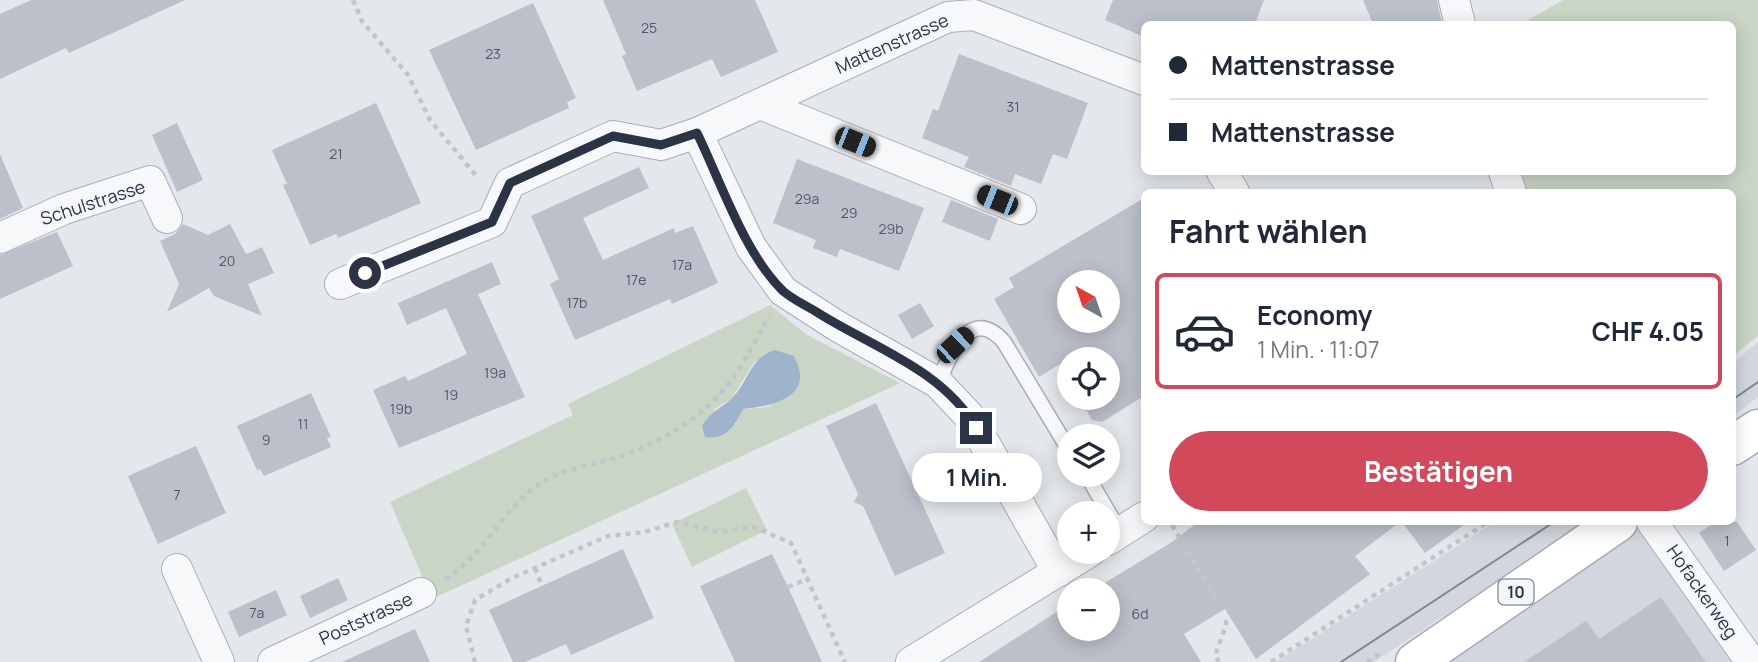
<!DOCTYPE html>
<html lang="de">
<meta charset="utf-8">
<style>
body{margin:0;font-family:Manrope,sans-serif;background:#f2f2f3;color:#1f2937;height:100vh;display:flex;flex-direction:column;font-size:26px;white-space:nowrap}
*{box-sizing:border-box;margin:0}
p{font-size:23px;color:#747a83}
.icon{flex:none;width:38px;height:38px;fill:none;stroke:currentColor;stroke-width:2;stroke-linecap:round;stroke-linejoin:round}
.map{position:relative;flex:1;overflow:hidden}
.details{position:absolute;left:1141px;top:189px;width:595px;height:336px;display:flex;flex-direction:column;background:#fff;border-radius:10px;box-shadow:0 4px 18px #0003}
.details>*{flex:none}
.hud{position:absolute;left:1141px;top:21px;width:595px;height:154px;border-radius:10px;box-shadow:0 4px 18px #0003;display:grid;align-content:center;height:154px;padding:0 28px;background:#fff}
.needle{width:46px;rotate:320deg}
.controls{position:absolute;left:1057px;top:270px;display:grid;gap:14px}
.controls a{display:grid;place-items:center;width:63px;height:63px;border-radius:50%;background:#fff;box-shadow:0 4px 18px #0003;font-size:35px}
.end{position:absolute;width:32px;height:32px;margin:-16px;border:9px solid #2b3445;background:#fff;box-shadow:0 0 0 4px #fff}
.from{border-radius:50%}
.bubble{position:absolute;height:49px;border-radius:24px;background:#fff;box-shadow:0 4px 18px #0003;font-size:23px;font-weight:700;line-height:49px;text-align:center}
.car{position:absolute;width:21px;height:42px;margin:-21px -10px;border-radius:9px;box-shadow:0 0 5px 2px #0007;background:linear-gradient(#222 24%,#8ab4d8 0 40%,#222 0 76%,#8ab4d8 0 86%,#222 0)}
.hud b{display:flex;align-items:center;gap:24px;height:66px;font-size:26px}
.hud b+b{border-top:2px solid #e0e1e3}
.hud i{width:18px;height:18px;background:#1f2937}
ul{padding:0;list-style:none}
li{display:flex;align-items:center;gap:21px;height:116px;margin:0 14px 10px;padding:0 14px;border:4px solid #e0e1e3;border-radius:10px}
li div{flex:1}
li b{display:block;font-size:26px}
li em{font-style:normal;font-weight:700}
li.selected{border-color:#d1495b}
li>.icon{width:63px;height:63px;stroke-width:1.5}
h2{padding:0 28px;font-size:32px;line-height:84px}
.cta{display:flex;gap:14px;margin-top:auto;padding:14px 28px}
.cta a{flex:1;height:80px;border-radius:42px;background:#d1495b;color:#fff;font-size:28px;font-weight:700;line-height:80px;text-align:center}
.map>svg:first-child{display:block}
.built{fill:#d2d6de}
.green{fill:#c9d6c5;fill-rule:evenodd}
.water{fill:#9fb4cc}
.building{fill:#bbc0ca;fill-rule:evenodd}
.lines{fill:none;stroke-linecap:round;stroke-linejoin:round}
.lane-casing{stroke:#a9aeb7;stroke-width:17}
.street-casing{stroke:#a9aeb7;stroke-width:32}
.primary-casing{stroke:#a3abb8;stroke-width:41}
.path{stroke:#c2c5cb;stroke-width:4.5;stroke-dasharray:5 5;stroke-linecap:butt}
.lane{stroke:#f7f8fa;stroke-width:14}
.street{stroke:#f7f8fa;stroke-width:30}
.primary{stroke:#fff;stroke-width:38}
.tram{stroke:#7d8696;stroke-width:2}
.route{stroke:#2b3445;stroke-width:9}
.labels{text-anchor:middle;stroke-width:5;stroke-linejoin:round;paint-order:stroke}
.number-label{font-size:14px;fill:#4f5766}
.shield{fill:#f4f6f9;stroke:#676e7b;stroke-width:2}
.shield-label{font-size:16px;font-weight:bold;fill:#2b3445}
.street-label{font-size:18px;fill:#2b3445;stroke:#f4f6f9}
</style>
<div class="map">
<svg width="1758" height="662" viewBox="0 0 1758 662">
<rect width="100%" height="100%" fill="#e4e7ec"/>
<path class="built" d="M1758,342V397L1733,416V363Z
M1495,522H1587L1374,662H1276Z
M1618,522H1652L1751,662H1415Z"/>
<path class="green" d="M1563,0H1758V336L1733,356L1732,192H1526L1518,172H1732V24H1521Z
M770,305L807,335L900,383L432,599L390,502L573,415L568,404ZM755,361L798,364L799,384L769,407L743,409L735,425L713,410L731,399Z
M746,488L767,530L692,567L672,524Z"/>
<path class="water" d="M775,350L794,356C816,397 773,406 743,409C735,426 726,440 705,437L702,426C710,412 720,409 731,399C749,382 749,358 775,350Z"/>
<path class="building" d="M31,0H185L69,53L66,48L0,79V14Z
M603,0H755L778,52L721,77L712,59L637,91L622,56L626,54Z
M1113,0H1264L1255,24H1144V37L1105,20Z
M1363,0H1437L1442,24H1373Z
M533,3L576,98L567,102L569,108L476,150L429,50Z
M959,54L1088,103L1067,159L1053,154L1041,184L1015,174L1011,186L964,167L969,157L922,138L933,109L938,111Z
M376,103L421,203L338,238L336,234L310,245L283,185L287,184L272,150Z
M177,123L203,180L177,192L152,135Z
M0,154L23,208L0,219Z
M797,159L924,208L899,271L840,249L837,257L813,248L816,240L773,223Z
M639,167L649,188L583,218L603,260L674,228L675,233L693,226L718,283L672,304L670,299L575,340L550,284L559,279L531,216Z
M1144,198V396L1102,422L1092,420L1079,397H1108V359H1069V381L1060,364L1039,377L994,299L1014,287L1009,278ZM1069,282H1108V320H1069Z
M951,200L998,219L990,241L942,222Z
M183,224L208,235L230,224L246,254L262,247L274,273L248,284L262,316L214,296L209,288L167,312L179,284L160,241L175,234Z
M57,232L73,266L0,299V255Z
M492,262L501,284L478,294L525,397L399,448L373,390L405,376L408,381L467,354L446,308L407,325L398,303Z
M920,303L934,326L912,339L898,315Z
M311,393L331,437L327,438L331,447L264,476L260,469L257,470L237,426Z
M876,403L945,553L895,576L863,506L854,502L858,494L826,426Z
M196,446L226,513L158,544L128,476Z
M1198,522H1400L1355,556L1370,574L1256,659L1225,609L1184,634L1201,662H979L1069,604V628H1108V590H1093L1172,542Z
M1402,522H1468L1425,553Z
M1715,522H1737L1756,550L1724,571L1699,533Z
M623,549L654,618L571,655L566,644L525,662H513L489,610Z
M772,554L788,587L822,662H735L700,586Z
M338,578L348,600L310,618L300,596Z
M276,590L287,615L239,637L228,612Z
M1661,597L1706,662H1524L1586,621L1599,639Z
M415,629L430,662H342Z"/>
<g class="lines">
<defs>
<path id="lane" d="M938,383C950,354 971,304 1004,342L1069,450
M1086,474L1120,532"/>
<path id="street" d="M1454,0L1460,24
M760,104L1021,209
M697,133L751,247L783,291L837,326L938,383L969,416L1058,572
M1222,172L1234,192
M1504,172L1511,192
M0,238L64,209L150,181L167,218
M340,284L492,222L510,183L613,136L661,145L697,133L948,17L974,15L1144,80
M1652,522L1751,662
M1108,540L1144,517
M177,569L219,662
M273,662L421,593
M911,662L1091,551"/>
<path id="primary" d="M1732,446L1758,429
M1415,662L1618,522"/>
</defs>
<use href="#lane" class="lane-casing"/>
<use href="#street" class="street-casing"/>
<use href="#primary" class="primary-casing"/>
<path class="path" d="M353,0L362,21L408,75L430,120L478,178
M1172,525L1215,597
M535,568L542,586
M445,579C480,557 499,518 530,491C558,468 584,468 618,457C661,443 708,415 734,376C747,358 758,336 769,316
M788,587L809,578
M475,662L466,626L475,600L514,577L608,536L645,532L677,522L718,532L754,527L791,543L845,662
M1219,662L1215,656L1226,625V616
M1271,662L1488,522
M1367,662L1381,653"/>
<use href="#lane" class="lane"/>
<use href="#street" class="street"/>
<use href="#primary" class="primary"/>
<path class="tram" d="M1732,400L1758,382
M1341,662L1554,522"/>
</g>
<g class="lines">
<path class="route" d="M365,273L492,222L510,183L613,136L661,145L697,133C721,182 744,253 783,291C792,299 805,305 815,311C869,346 943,369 976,428"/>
</g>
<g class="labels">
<g class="number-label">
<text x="649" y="33">25</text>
<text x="493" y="59">23</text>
<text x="1013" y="112">31</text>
<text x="336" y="159">21</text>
<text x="807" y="204">29a</text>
<text x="849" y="218">29</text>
<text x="891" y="234">29b</text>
<text x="227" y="266">20</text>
<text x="682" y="270">17a</text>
<text x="636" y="285">17e</text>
<text x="577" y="308">17b</text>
<text x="495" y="378">19a</text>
<text x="451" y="400">19</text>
<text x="401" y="414">19b</text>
<text x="303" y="429">11</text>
<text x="266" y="445">9</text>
<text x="177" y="500">7</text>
<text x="1727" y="546">1</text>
<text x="257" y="618">7a</text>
<text x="1140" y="619">6d</text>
</g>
<rect class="shield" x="1498.5" y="579.5" width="35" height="25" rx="5"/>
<g class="shield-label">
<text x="1516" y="598">10</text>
</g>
<g class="street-label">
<text transform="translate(892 44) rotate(-24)" y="6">Mattenstrasse</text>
<text transform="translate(93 203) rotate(-18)" y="6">Schulstrasse</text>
<text transform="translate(1702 592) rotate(55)" y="6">Hofackerweg</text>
<text transform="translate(366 619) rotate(-25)" y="6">Poststrasse</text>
</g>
</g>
</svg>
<div class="controls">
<a><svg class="needle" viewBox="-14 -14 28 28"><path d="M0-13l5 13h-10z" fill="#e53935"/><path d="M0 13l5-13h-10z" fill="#747a83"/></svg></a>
<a><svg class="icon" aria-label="locate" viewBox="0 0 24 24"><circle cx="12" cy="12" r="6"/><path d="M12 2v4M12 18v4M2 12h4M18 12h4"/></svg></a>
<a><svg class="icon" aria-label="layers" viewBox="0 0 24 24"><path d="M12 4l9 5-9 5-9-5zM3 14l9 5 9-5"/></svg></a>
<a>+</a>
<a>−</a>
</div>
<i class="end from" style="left:365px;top:273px"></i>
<i class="end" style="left:976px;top:428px"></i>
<div class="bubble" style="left:912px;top:453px;width:130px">1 Min.</div>
<i class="car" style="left:855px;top:142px;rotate:112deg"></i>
<i class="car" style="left:997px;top:200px;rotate:292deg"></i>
<i class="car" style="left:955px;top:345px;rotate:47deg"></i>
<div class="hud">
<b><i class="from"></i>Mattenstrasse</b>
<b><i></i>Mattenstrasse</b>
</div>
<section class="details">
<h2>Fahrt wählen</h2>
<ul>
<li class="selected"><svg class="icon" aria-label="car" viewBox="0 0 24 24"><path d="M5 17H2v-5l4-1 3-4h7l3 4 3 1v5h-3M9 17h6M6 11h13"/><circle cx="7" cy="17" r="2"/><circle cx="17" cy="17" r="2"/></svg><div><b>Economy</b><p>1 Min. · 11:07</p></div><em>CHF 4.05</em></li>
</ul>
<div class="cta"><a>Bestätigen</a></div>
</section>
</div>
